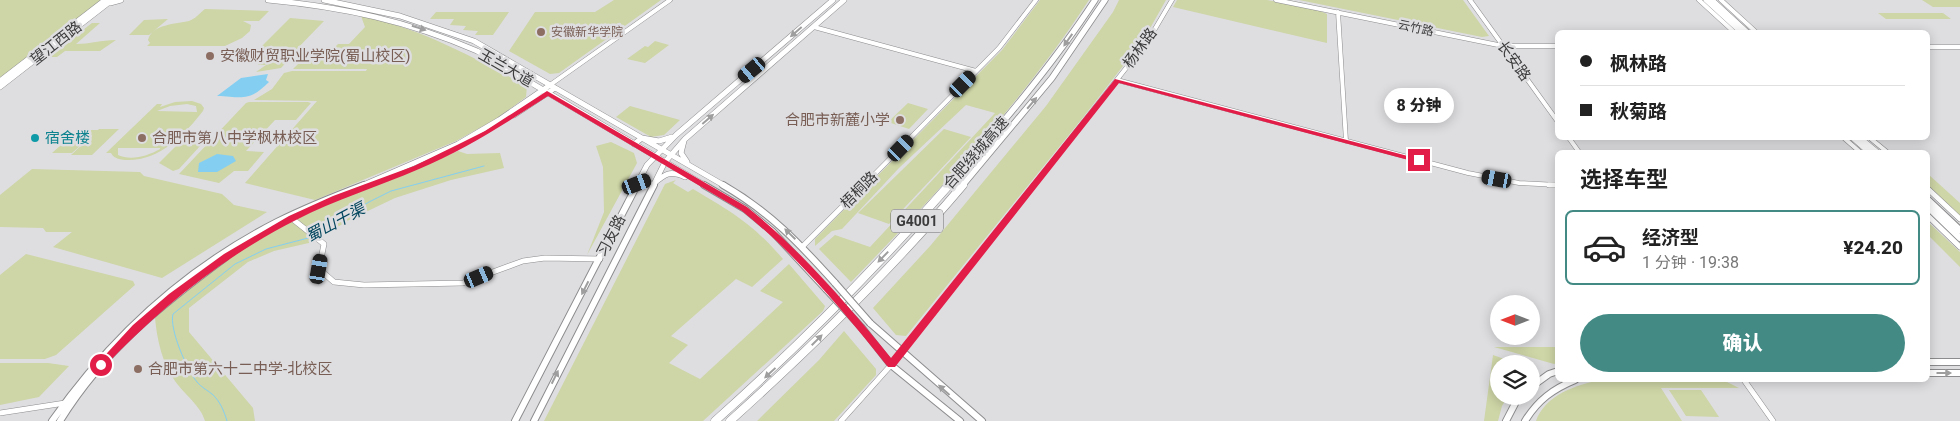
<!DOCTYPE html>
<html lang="zh">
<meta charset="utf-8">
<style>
body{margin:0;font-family:Roboto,"Noto Sans SC",sans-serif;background:#f2f2f2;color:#222;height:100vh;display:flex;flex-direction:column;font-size:19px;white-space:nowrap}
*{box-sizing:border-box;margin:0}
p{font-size:16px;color:#767676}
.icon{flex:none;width:28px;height:28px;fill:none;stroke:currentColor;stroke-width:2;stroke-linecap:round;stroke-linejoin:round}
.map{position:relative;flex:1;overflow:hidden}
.details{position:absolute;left:1555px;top:150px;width:375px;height:232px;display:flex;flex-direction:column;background:#fff;border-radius:8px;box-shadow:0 2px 12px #0003}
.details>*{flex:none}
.hud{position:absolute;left:1555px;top:30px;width:375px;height:110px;border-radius:8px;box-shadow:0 2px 12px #0003;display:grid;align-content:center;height:110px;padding:0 25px;background:#fff}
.needle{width:32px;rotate:270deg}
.controls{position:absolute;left:1490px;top:295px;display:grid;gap:10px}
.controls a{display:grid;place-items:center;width:50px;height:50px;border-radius:50%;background:#fff;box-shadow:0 2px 12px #0003;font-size:25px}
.end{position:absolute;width:22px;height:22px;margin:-11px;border:6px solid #e11d48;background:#fff;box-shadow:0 0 0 2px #fff}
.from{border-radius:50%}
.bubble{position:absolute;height:35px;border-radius:18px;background:#fff;box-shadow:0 2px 12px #0003;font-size:16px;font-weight:800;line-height:35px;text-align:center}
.car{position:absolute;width:15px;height:30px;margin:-15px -8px;border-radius:6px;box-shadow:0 0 4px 1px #0007;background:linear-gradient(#222 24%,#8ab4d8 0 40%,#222 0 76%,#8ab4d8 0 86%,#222 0)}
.hud b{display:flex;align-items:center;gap:18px;height:48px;font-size:19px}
.hud b+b{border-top:1px solid #e0e0e0}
.hud i{width:12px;height:12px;background:#222}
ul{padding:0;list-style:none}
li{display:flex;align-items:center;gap:15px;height:75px;margin:0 10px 8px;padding:0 15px;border:2px solid #e0e0e0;border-radius:8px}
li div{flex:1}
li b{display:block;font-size:19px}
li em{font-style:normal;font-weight:800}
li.active{border-color:#438a85}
li>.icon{width:45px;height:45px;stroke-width:1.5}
h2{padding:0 25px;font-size:22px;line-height:60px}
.action{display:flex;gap:10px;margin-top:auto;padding:10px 25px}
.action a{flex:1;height:58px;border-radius:30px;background:#438a85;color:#fff;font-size:20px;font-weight:800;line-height:58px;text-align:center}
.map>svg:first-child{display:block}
.green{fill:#ced5a6;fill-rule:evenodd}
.water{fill:#84cff1}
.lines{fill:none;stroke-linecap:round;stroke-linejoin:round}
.stream{stroke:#84cff1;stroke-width:1}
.minor-far1-casing{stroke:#8c8c8e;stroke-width:5}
.minor-casing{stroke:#8c8c8e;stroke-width:6}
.major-far1-casing{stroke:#8c8c8e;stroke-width:6}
.major-casing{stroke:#8c8c8e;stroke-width:8}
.highway-far1-casing{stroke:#8c8c8e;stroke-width:7}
.highway-casing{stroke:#8c8c8e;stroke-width:9}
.minor-far1{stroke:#fff;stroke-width:4}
.minor{stroke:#fff;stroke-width:5}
.major-far1{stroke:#fff;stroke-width:5}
.major{stroke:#fff;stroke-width:6}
.highway-far1{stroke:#fff;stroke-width:5.5}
.highway{stroke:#fff;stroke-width:8}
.major-bridge-casing{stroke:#8c8c8e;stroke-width:8;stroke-linecap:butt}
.major-bridge{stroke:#fff;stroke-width:6}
.oneway{fill:#9e9e9e}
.route{fill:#e11d48}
.education-dot{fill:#8d6e63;stroke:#dedee1;stroke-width:2}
.culture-dot{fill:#0f9aa8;stroke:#dedee1;stroke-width:2}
.labels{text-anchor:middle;stroke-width:5;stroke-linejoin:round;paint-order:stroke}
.far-street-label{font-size:12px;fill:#3c3c3d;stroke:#dedee1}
.far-education-label{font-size:12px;fill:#785e54;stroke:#dedee1;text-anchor:start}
.shield{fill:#dedee1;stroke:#6d6d6e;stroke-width:1}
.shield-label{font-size:14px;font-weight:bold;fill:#3c3c3d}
.street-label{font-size:15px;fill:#3c3c3d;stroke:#dedee1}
.education-label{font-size:15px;fill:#785e54;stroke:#dedee1;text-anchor:start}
.culture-label{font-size:15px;fill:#0d838f;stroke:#dedee1;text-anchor:start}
.water-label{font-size:16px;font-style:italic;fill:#02465d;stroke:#dedee1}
</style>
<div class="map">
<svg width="1960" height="421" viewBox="0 0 1960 421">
<rect width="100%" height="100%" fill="#dedee1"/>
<path class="green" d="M0,0H105L0,81Z
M614,0H661L559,73L550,74L509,51L535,12H595Z
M1040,0H1089C1021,104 937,193 851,282L819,249L835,235L870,247L995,113L966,105L899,168L842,229L832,231L815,246V239L1002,50Z
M1119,0H1166L1144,39L1081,120L906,336L896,335L873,308L931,245L1046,106L1113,12Z
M1177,0H1267L1320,11L1327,14V43L1173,7Z
M1299,0H1463L1489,36L1482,37Z
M1922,0H1960V7H1933Z
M205,9L269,11L259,21H243L251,25L250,31L242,38L225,46H147L150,43L148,40C152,24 176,24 189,21C195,19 200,13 205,9Z
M436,12H509L493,35H475L478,31L463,30L466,26L450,25L454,19H430Z
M1878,13H1943L1951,19H1886Z
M361,16C421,28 474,58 527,86L526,97L496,119L456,141L315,200L245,183L317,101L254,100L272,89L284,73L292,71H366L367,69H293L308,54H328L338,44H349L365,27Z
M290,18L324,21L294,52L257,51Z
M168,19L149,35H129L144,20Z
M92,23H100L76,44C90,44 101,40 116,40L100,51H65L57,57H48Z
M655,41L669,45L645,63L627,59L645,46L648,47Z
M262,54H294L281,68L256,72L266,65H258L264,58H258Z
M192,101L201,104L204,108L203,111C184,135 161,160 128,160C121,160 114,159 111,153H106L157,104H162L160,107L175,102ZM187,104L196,106L197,112L162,147L197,112L157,111L170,106ZM118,148H160V149C148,156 131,161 118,155Z
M249,102H308L311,103L296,120H275L246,151L264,152L248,171H234L219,183L179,174L246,103Z
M908,103L928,109L909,129L888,122Z
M630,106L680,120L664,135L651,137L616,117Z
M99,129H119L92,155H71Z
M944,129L971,137L889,224L858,213Z
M78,130H98L72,153H52Z
M212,133L179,169L173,171L159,163L188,134Z
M611,142L634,153L637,163L587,255L604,212L603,167L596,146Z
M458,151L467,154L500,153L504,168L451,180L395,198L349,220L313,242L274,251L248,262L189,308V332L253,408L255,421H205C201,406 184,394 175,381C162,363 157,339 155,318C201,275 252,239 309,213C358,190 409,173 458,151Z
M32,169L140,172L144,176L222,194L234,205L267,212L162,278L53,247L72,232H46L43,228L0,227V195Z
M1928,174L1960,203V216L1928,186Z
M676,180L673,183L688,192L693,189C732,212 753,224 783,259L752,287L736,279L671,336L688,345L669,363L700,379L783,302L760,291L789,264L825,306L823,311L703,421H544L665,184Z
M1928,222L1960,252V267L1928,235Z
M26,254L133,281L135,285L56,355L45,359H0V275Z
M844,331L876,369V375L834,421H757L819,360Z
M1494,347H1557V363L1554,364Z
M1493,355L1518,364H1499V396H1508L1502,406L1498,421H1484Z
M0,363H48L69,366L39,397L0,405Z
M1602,380H1723L1739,388H1661L1682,421H1536C1545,395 1577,384 1602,380Z
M1669,390H1701L1719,417L1686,416Z"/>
<path class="water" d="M268,74L266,80L269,82C249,102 243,97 217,96L241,78Z
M217,154L233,156L236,161L217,172H198L199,163Z"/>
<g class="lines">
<path class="stream" d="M315,235L369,202L391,191L484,166
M227,421C224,411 220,401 212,394C207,390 201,387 197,382C187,370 169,329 173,314L235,264L266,249L312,237"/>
<defs>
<path id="minor-far1" d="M1276,0L1503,46H1558
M1470,0L1558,122
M1699,0L1734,32
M1721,0L1756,32
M1338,12L1346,141
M814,27L976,71
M1928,47H1960
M1117,80L1468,173L1519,183L1558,185
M550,85L670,0
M1569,138L1579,152
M1844,138L1860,152
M1870,138L1887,152
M863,186L999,48L1036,0
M1033,186L1149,39L1172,0"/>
<path id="minor" d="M1549,185H1558
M1928,189L1960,219
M1928,216L1960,247
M290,217L324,244L319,269L334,282L364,285L463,283L523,261L545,258L600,259
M802,247L864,185
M1744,380L1773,421
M0,413L65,403
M841,421L891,365L1034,185"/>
<path id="major-far1" d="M268,0C343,7 408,21 477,51L706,186
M324,0L400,16L474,41L725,186
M1706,0L1741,32
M1712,0L1747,32
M110,3L121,0
M0,81L105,0
M0,87L112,0
M514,115L555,88
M1853,138L1869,152
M1860,138L1877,152
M684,141L681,153L687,162
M634,144L642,138L659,141L672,137
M637,184L647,181L652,185C665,174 669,170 685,177
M361,186L458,144L499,120L550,85
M636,186L647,165L676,135L833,0
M653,186L665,162L685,139L844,0"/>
<path id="major" d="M704,185L745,209L772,231L826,289
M723,185C770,212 799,243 835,283
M1928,200L1960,230
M1928,207L1960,238
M870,323L982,421
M862,328L891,365L960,421
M1928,362H1960
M1928,373H1960
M1531,387L1549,374L1558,371
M52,421C111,337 185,269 277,222C305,208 335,196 364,185
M60,421C103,351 161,305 226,257
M515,421L637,185
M534,421L654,185
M1506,421L1519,396
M1525,421C1538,400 1553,389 1575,380"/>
<path id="highway-far1" d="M948,186C1000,126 1052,66 1095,0
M962,186L1052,78L1105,0"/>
<path id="highway" d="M715,421C798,347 876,268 949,185
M730,421C812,347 892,269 963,185"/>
</defs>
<use href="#minor-far1" class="minor-far1-casing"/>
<use href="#minor" class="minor-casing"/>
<use href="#major-far1" class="major-far1-casing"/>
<use href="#major" class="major-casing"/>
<use href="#highway-far1" class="highway-far1-casing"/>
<use href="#highway" class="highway-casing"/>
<use href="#minor-far1" class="minor-far1"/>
<use href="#minor" class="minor"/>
<use href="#major-far1" class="major-far1"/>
<use href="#major" class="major"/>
<use href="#highway-far1" class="highway-far1"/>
<use href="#highway" class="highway"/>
<defs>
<path id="major-bridge" d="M835,283L870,323
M826,289L862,328"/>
</defs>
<use href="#major-bridge" class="major-bridge-casing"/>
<use href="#major-bridge" class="major-bridge"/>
</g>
<defs><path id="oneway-solid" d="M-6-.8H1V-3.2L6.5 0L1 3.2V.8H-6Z" transform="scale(1.25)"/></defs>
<g class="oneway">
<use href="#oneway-solid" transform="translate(419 28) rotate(18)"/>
<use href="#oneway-solid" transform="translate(796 32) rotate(139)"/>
<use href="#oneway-solid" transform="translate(1068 40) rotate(125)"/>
<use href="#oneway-solid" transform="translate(1032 103) rotate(-50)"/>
<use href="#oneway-solid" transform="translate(708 119) rotate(-41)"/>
<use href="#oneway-solid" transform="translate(790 234) rotate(-136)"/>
<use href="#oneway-solid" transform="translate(883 257) rotate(134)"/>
<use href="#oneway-solid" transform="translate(585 288) rotate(117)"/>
<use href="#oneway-solid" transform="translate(817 340) rotate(-45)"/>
<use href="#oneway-solid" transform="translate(770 373) rotate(137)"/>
<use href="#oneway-solid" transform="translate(1944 373)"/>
<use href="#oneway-solid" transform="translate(555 377) rotate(-64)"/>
<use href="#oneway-solid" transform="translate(944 390) rotate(-138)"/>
</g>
<path class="route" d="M1115,79L1423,160L1416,162L1119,83L895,367H888C844,312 797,255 742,211L548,96C506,123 465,150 419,169C378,187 336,199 296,220C223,257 160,308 104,367L101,368L96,365L133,325L169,294L224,254L289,216L333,196L414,166L457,145L485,131L547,91L747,207C801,250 848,305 891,358Z"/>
<g class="education-dot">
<circle cx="541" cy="32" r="5"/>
<circle cx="210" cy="56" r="5"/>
<circle cx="900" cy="120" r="5"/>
<circle cx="142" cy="138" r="5"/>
<circle cx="138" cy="369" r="5"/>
</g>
<circle class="culture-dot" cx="35" cy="138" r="5"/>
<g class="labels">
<g class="far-street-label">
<text transform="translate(1416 28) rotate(12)" y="4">云竹路</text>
</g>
<g class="far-education-label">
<text x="551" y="36">安徽新华学院</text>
</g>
<rect class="shield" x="891" y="209.5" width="52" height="23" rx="4"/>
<g class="shield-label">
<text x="917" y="226">G4001</text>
</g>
<g class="street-label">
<text transform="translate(56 43) rotate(-38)" y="5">望江西路</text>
<text transform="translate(1140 48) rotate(-54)" y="5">杨林路</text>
<text transform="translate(1514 61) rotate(54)" y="5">长安路</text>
<text transform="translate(506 68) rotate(30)" y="5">玉兰大道</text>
<text transform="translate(976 153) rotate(-49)" y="5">合肥绕城高速</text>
<text transform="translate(859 190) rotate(-45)" y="5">梧桐路</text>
<text transform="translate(611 236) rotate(-63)" y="5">习友路</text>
</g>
<g class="education-label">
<text x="220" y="61">安徽财贸职业学院(蜀山校区)</text>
<text x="890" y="125" text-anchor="end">合肥市新麓小学</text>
<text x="152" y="143">合肥市第八中学枫林校区</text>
<text x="148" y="374">合肥市第六十二中学-北校区</text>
</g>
<g class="culture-label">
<text x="45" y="143">宿舍楼</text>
</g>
<g class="water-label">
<text transform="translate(335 222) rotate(-28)" y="6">蜀山干渠</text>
</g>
</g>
</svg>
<div class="controls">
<a><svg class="needle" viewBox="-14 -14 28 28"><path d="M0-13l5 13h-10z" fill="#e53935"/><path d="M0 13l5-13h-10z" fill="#767676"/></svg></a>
<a><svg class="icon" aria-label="layers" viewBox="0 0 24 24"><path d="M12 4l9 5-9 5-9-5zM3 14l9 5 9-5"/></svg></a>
</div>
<i class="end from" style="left:101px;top:365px"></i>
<i class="end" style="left:1419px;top:160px"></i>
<div class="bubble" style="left:1384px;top:88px;width:70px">8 分钟</div>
<i class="car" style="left:752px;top:70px;rotate:230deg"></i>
<i class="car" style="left:963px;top:84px;rotate:45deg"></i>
<i class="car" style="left:901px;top:148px;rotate:44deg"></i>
<i class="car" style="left:1497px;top:179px;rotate:281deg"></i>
<i class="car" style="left:637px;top:184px;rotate:69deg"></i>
<i class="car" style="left:319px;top:269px;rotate:10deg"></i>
<i class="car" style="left:479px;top:277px;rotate:67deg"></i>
<div class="hud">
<b><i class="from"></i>枫林路</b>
<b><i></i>秋菊路</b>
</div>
<section class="details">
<h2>选择车型</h2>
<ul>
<li class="active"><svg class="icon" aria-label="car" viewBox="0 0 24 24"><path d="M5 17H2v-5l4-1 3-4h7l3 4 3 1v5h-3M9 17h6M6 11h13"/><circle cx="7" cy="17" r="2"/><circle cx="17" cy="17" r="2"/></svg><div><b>经济型</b><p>1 分钟 · 19:38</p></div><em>¥24.20</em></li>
</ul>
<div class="action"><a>确认</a></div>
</section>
</div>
